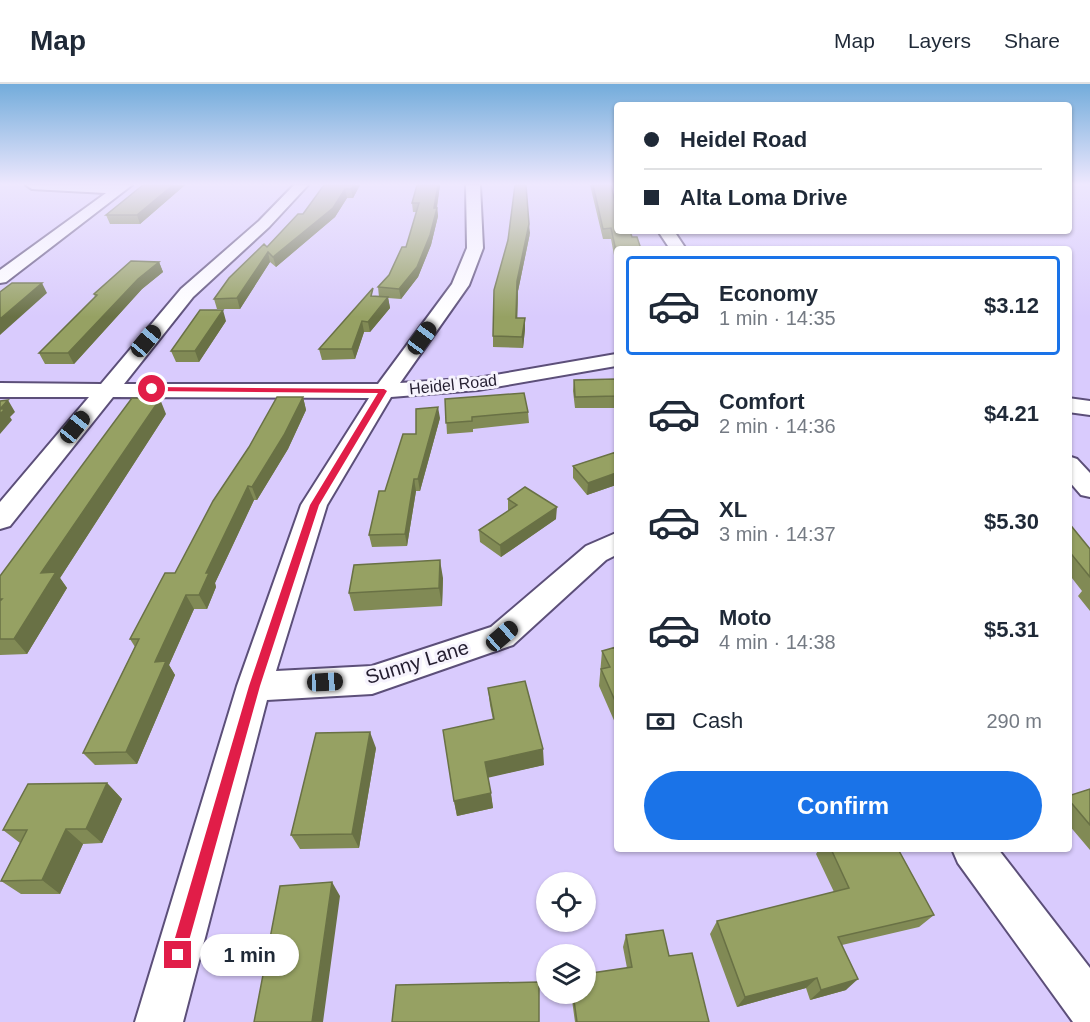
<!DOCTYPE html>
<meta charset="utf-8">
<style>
body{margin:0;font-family:Helvetica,sans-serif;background:#f6f6f7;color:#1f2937;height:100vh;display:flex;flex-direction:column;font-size:22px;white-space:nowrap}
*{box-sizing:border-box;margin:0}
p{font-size:20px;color:#747a83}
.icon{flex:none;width:33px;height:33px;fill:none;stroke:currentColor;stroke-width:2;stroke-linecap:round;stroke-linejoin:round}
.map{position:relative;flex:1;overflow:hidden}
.details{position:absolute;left:614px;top:162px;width:458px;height:606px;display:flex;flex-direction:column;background:#fff;border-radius:6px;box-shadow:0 2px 4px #0004}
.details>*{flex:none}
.guide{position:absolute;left:614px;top:18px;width:458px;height:132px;border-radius:6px;box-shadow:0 2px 4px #0004;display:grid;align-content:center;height:132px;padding:0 30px;background:#fff}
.buttons{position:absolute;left:536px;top:788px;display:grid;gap:12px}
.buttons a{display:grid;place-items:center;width:60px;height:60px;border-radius:50%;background:#fff;box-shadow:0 2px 4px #0004;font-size:30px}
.end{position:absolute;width:27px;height:27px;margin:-14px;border:8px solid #e11d48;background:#fff;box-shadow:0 0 0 3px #fff}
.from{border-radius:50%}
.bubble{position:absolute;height:42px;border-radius:21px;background:#fff;box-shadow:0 2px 4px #0004;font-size:20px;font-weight:700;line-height:42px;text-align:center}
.car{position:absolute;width:18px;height:36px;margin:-18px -9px;border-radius:8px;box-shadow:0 0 4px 2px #0007;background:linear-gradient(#222 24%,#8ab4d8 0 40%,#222 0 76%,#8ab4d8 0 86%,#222 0)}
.guide b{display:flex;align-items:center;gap:21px;height:57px;font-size:22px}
.guide b+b{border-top:2px solid #e0e1e3}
.guide i{width:15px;height:15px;background:#1f2937}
ul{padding:10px 0 0;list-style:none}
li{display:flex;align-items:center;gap:18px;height:99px;margin:0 12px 9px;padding:0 18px;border:3px solid transparent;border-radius:6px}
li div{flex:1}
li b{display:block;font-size:22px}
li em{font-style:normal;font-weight:700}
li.current{border-color:#1a73e8}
li>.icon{width:54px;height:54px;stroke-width:1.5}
.pay{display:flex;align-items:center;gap:15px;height:66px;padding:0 30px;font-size:22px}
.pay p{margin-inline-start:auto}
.primary-button{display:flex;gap:12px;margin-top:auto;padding:12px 30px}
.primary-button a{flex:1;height:69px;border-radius:36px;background:#1a73e8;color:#fff;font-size:24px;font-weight:700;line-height:69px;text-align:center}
header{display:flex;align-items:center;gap:36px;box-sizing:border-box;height:84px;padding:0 30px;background:#fff;border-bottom:2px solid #e0e1e3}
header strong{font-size:28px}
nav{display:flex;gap:33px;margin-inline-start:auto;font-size:21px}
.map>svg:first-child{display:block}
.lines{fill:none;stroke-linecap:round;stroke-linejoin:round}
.minor-casing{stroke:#5c4f79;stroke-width:4}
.minor{fill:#fff;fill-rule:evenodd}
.wall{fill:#818a55}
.shaded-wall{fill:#697145}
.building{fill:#96a163;stroke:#697145;stroke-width:1.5}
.route{fill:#e11d48}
.labels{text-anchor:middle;stroke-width:6;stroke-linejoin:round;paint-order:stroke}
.far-street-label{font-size:16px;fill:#231d2f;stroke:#f6f3fd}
.street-label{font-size:20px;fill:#231d2f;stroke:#f6f3fd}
</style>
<header>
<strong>Map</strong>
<nav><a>Map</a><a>Layers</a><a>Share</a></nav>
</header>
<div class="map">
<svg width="1090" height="938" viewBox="0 0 1090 938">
<rect width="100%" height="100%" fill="#d9cbfd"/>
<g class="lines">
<defs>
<path id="minor" d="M26,101H132L6,198L0,199V186L106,109L32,105Z
M294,101H308L269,143L193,213L124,300H378L452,200L467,164L466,101H480L483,164L469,201L400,299L478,294L616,270V282L478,306L391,313L327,421L276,587L372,582L491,543L586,462L616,449V471L606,476L513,561L372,610L267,616L183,938H135L237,602L301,421L369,314L113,313L10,442L0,445V418L89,313H0V299L101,300L181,205L259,137Z
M658,147H674L686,165H670Z
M1068,314L1090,317V331L1068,328Z
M1068,372L1077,375L1090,389V413L1081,411L1068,396Z
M952,765H998L1090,884V938H1073L958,779Z"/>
</defs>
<use href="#minor" class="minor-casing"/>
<use href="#minor" class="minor"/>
</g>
<path class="wall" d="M143,101H185L140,140H110L106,131Z
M324,101H360L353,114H347L335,133L276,183L270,178L240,225H217L214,215L303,130Z
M440,101L437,124L438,132L431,161L418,193L401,215L388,214L390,224L370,248H364L355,275L322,276L319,265L374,212L379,213L378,203L389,191L406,163L417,128H413L412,119Z
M590,101H611L616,147L632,153L616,165V182L611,155H603Z
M530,149L518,207L517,234H525V245L523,264L493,263V252Z
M159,178L163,188L142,205L74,280H45L39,269L95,213L94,210Z
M226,237L199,278H176L171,267Z
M616,295V324H575L573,307L574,296Z
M303,313L306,326L288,365L257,416H254L215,499L216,503L207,525H194L169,581L175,591L137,680L95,681L83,669L135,563L130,555L175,489Z
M445,315L528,328L529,339L473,345V348L447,350Z
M166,330L60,494L67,504L27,570L0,571V492Z
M440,334L420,407H416L407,462L372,463L369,451L385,407L416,350Z
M616,368V401L587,411L573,394V382Z
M508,415L556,435L501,473L480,458L479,446L508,427Z
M1068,438L1090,465V527L1078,512L1082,507L1068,489Z
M443,494L442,522L354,527L349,509Z
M616,563V641L599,602L602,567Z
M488,604L544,681L488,693L493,724L457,732L454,717L493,636L490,621Z
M376,664L359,764L300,765L291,751Z
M107,699L122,715L102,759L83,760L60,810H21L1,797L20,759L3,746Z
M1090,705V766L1068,740V712Z
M819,765H898L934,831L919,843L842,861L846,906L810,916L806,904L737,923L710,850L717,837L834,808L816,770Z
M626,851L669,872L709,938H575L571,909H585L627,884L623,863Z"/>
<path class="shaded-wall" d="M173,101H185L140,140L137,131Z
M354,101H360L353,114L351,105Z
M438,101H440L436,127L437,124L438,132L431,161L418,193L401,215L399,205L434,124Z
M345,105L347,114L335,133L276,183L273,173Z
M529,140L530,149L518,207L517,245V197Z
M268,168L270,178L240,225L237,214Z
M159,178L163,188L142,205L74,280L68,269L138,195Z
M42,199L47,209L0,251V235Z
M388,213L390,224L370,248L368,238Z
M223,226L226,237L199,278L195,267Z
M525,234V245L523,264L522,253Z
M362,237L364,248L355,275L352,265Z
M303,313L306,326L288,365L257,416L252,403Z
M160,315L166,330L60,494L67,504L27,570L14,555L41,489Z
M8,316L15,328L10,333L12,336L0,350V325Z
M438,323L440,334L420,407L418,395Z
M616,389V401L587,411L588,399Z
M414,395L416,407L407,462L405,450Z
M248,402L254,416L215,499L216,503L207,525L199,511L206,489Z
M557,423L556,435L501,473L500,461Z
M440,476L443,494L442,522L439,504Z
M186,511L194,525L169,581L175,591L137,680L126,668L155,578Z
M370,648L376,664L359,764L352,750Z
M543,665L544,681L487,694L485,678Z
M107,699L122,715L102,759L86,745Z
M491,709L493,724L457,732L454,717Z
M66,745L83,760L60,810L42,796Z
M332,798L340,812L323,938H312Z
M817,894L806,904L737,923L745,913Z
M858,895L846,906L810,916L821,906Z"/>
<path class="building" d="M143,101H173L137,131H106Z
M324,101H354L351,105H345L333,124L273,173L268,168L237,214L214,215L229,194L264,160L267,163L298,130H303Z
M417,101H438L434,124H437L430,151L417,183L399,205L378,203L389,191L402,163H406L419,119H412Z
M515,101H526L529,140L517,197L516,234H525L522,253L493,252L494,206L508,156Z
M593,101H611L616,123V147H630L632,153H637L641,165H616V167L611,144L603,145Z
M131,177L159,178L138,195L68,269H39L97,211L94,210Z
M12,199H42L0,235V208Z
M373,204L371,212L388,213L368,238L362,237L352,265H319Z
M200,226H223L195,267H171Z
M616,295V312L575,313L574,296Z
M524,309L528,328L472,333V337L446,339L445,315Z
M277,313H303L284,351L252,403L248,402L206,489H209L199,511H186L155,578L166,577L126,668L83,669L139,555H130L165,489H175L213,417L249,363Z
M132,314L160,315L41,489L56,488L14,555H0V517L2,515H0V492Z
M8,316L0,325V317Z
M438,323L418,395H414L405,450L369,451L379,407H385L403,350H416V325Z
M0,325H5L0,330Z
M616,368V389L588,399L573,382Z
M525,403L557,423L500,461L479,446L517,421L508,415Z
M1068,438L1090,465V493L1068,466Z
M440,476L439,504L349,509L354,481Z
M616,563V619L601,585L610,583L602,567Z
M525,597L543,665L485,678L491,709L454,717L443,646L494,635L488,604Z
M370,648L352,750L291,751L316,649Z
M107,699L86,745H66L42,796L1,797L27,746H3L28,700Z
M1090,705V741L1068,715V712Z
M831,765H898L934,831L838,853L858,895L821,906L817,894L745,913L717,837L849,804Z
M332,798L312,938H254L280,802Z
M663,846L669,872L692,869L709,938H577L573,909H585V890L632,883L626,851Z
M539,898V938H392L396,901Z"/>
<linearGradient id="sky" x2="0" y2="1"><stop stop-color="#73acdb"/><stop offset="0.43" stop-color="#eee8fe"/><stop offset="1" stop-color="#eee8fe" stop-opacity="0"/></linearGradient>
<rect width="1090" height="233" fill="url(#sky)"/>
<path class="route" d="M152,303L384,305L387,307L319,421L260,602L185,871L183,876L178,878L172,876L170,871L249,602L310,421L378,309L149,307Z"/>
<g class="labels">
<g class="far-street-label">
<text transform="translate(453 300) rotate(-6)" y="6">Heidel Road</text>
</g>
<g class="street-label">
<text transform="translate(417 578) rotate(-17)" y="7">Sunny Lane</text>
</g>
</g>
</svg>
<div class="buttons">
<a><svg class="icon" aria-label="locate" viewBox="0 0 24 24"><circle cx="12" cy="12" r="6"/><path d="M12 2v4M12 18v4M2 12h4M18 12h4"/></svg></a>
<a><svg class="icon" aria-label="layers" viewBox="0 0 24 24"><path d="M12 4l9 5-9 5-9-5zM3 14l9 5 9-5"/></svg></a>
</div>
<i class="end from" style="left:152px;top:305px"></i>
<i class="end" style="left:178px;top:871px"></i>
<div class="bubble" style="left:200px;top:850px;width:99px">1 min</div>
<i class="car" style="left:422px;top:254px;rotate:36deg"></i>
<i class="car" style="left:146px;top:257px;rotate:40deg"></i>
<i class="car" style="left:75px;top:343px;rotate:39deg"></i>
<i class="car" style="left:502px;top:552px;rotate:49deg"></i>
<i class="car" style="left:325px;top:598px;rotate:87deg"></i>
<div class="guide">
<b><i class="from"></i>Heidel Road</b>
<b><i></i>Alta Loma Drive</b>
</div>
<section class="details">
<ul>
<li class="current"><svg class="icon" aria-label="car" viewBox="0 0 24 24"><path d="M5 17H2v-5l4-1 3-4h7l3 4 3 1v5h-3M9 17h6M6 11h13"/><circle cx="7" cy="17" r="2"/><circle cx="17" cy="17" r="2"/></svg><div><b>Economy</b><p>1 min · 14:35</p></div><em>$3.12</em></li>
<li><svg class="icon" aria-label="car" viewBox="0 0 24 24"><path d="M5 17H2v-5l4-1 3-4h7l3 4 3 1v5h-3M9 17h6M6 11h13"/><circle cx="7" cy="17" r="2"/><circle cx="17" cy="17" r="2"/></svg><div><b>Comfort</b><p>2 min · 14:36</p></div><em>$4.21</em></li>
<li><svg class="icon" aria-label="car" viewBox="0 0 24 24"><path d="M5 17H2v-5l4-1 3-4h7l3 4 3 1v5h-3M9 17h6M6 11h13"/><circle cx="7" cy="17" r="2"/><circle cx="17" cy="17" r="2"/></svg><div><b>XL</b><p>3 min · 14:37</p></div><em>$5.30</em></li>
<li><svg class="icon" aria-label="car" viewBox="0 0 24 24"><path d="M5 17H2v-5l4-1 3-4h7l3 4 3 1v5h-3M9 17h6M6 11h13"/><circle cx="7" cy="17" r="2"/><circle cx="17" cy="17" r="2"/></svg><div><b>Moto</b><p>4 min · 14:38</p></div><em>$5.31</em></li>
</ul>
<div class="pay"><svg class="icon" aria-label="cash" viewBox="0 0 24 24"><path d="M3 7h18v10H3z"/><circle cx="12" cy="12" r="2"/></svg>Cash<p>290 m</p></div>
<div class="primary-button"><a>Confirm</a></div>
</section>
</div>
